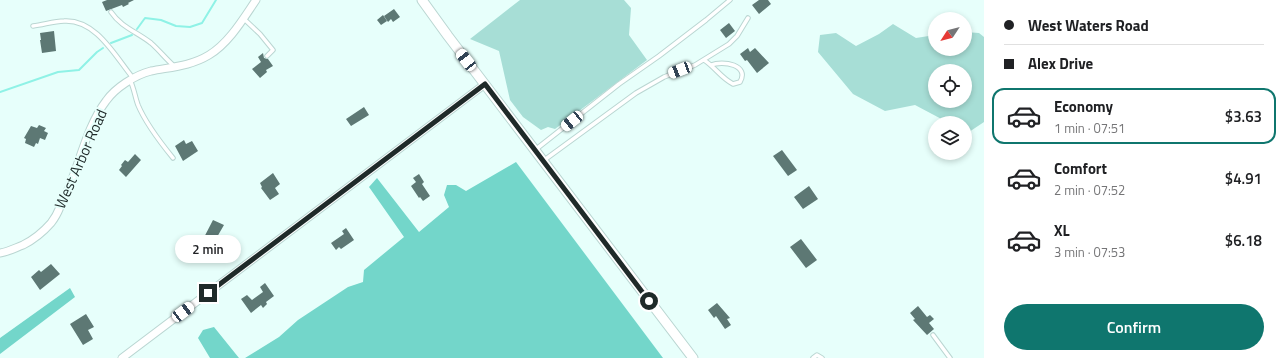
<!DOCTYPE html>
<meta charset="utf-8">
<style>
body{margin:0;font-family:"Titillium Web",sans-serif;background:#f2f2f2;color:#202124;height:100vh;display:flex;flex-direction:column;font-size:15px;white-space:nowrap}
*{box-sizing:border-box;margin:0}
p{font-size:13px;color:#757577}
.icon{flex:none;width:22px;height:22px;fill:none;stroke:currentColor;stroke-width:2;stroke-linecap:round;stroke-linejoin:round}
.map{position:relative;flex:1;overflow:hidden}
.sheet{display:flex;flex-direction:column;background:#fff;width:300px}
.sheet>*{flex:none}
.guide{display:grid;align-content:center;height:88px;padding:0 20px;background:#fff}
.needle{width:26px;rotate:234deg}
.controls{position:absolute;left:928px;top:12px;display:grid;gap:8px}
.controls a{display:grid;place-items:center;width:44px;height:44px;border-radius:50%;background:#fff;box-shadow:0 2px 6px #0003;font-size:20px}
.end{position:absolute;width:18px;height:18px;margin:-9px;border:5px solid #1f2a29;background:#fff;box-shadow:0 0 0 2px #fff}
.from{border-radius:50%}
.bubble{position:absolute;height:28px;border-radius:14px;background:#fff;box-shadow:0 2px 6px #0003;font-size:13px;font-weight:600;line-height:28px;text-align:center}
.car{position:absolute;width:12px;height:24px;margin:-12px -6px;border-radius:5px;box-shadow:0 0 3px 1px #0007;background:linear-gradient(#fff 24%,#345 0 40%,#fff 0 76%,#345 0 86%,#fff 0)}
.guide b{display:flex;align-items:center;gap:14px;height:38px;font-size:15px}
.guide b+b{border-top:1px solid #e0e0e0}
.guide i{width:10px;height:10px;background:#202124}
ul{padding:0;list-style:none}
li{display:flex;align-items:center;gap:12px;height:56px;margin:0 8px 6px;padding:0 12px;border:2px solid transparent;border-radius:12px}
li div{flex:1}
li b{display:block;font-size:15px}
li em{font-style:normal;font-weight:600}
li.selected{border-color:#0f766e}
li>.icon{width:36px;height:36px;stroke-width:1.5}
.action{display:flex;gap:8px;margin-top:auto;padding:8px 20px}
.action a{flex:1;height:46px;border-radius:24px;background:#0f766e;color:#fff;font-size:16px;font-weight:600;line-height:46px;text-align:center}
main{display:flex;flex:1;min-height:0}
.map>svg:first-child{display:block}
.green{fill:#a7ded6;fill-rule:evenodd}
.forest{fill:#73d6ca}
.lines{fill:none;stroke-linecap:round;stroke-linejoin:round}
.stream{stroke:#8ff2e6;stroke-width:2}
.building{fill:#5d7874}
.service-casing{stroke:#bad6d2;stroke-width:5.5}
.minor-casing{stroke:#bad6d2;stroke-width:9}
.tertiary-casing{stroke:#bad6d2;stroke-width:11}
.service{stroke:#fff;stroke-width:3.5}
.minor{stroke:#fff;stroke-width:7}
.tertiary{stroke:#fff;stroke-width:9}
.route{stroke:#1f2a29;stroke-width:5}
.labels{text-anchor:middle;stroke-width:4;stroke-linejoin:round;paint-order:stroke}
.street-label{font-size:15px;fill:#1f2a29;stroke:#e7fffb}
</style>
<main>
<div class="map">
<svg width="984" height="358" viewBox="0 0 984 358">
<rect width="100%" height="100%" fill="#e7fffb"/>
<path class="green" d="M520,0H624L631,8L629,35L647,60L555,129L548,127L541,130L523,117L510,100L499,51L470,39Z
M893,24L916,38L935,35V49H965V32L979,33L984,37V122L966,134L965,133V123H949L915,105L885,111L853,94L818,52L820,35L836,33L856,46L879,34ZM935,71H965V101H935Z"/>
<path class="forest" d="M516,162L663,358H245L279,337L298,320L348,287L363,282L364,270L404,237L369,187L377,178L419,232L449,207L444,195L447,185H456L466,191Z
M70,288L75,297L0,354V338Z
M214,327L239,358H210L198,338L203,330Z"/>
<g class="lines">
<path class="stream" d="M137,29L145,18L161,20L176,26L190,27L202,23L216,0
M111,43L132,35
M0,92L58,72L79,70L97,52L103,48"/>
</g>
<path class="building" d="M107,0H134L128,3L129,4L123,7L122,5L106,11L102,2Z
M759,0H768L771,4L759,14L752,5Z
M394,9L400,17L393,22L391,19L388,22L384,16Z
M383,15L387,21L381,25L377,20Z
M729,23L735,31L726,38L720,30Z
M54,31L56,51L42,53L40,40H41L40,33Z
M748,48L750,52L755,48L769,63L757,73L747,60L745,61L740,54Z
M263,53L264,58L268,59L273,66L266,70L267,72L260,78L252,69L261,62L258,57Z
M364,107L369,115L351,126L346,119Z
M39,125L46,128L44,131L48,133L45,140L40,138L38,144L36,143L34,147L25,143L26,139L24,138L31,126L37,128Z
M184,140L186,144L192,141L198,151L183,161L175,146Z
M782,150L797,170L788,176L773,156Z
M135,154L141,160L126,177L119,170L122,166L121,165L125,160L128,162Z
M273,173L280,184L275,188L279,194L270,200L261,188L262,187L260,183Z
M419,174L424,182L422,184L430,196L423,201L420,197L419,198L411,186L416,182L413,178Z
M809,186L818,199L803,209L794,197Z
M213,220L224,225L213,244H214L209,254L198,249Z
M346,228L354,240L341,249L339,247L336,250L331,243L344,234L342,231Z
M801,239L817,260L806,268L790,247Z
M51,264L60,274L40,290L31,277L39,270L41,272Z
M265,283L274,296L266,302L267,304L263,308L261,305L251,313L241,299L247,295L252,300L263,292L260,287Z
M717,303L730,318L727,319L731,325L725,329L716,316L714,318L708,310Z
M918,306L927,317L930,315L934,319L929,323L934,329L927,335L913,320L915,319L910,313Z
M86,314L94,327L88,330L93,339L83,345L70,324Z"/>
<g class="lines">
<defs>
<path id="service" d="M111,12C121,27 137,32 151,43C159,50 166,59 174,66
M243,18L260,34L273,50L267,56
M33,26C43,25 54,21 64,21C96,19 115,56 133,78
M704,60C715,67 721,78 733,84L740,82C750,65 723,60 711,65
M130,80C134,88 135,97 138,105C146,124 160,142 173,158
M535,150L619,84L659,56L706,20L730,0
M543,161L636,93L664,77L695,65L729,44L737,36L748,18
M933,335L950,358
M813,358L817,355L822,358"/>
<path id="minor" d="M0,253C8,252 15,248 23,245C33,240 44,231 51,223C55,218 58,212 60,207C78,174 84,130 106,101C115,88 135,75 151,71C171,67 191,66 209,55C229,43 243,19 256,0
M122,358L485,84"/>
<path id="tertiary" d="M422,0L448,36L693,358"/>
</defs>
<use href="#service" class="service-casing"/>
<use href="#minor" class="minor-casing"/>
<use href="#tertiary" class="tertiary-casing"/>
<use href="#service" class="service"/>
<use href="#minor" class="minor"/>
<use href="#tertiary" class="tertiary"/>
</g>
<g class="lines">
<path class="route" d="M208,293L485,84L649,301"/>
</g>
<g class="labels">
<g class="street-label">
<text transform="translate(81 159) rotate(-66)" y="5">West Arbor Road</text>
</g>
</g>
</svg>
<div class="controls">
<a><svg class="needle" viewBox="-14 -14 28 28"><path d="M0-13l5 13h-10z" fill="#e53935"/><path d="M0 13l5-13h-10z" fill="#757577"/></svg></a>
<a><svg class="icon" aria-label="locate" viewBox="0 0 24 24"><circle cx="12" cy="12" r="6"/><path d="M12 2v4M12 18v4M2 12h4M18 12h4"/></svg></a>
<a><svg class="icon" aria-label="layers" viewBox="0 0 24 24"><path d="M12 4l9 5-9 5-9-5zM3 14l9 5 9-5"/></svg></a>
</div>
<i class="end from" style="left:649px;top:301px"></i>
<i class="end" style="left:208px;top:293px"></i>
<div class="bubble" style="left:175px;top:235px;width:66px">2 min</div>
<i class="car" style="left:466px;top:60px;rotate:322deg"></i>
<i class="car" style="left:680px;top:70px;rotate:249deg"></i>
<i class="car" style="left:572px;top:121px;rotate:231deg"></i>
<i class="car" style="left:183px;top:312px;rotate:53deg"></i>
</div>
<section class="sheet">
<div class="guide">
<b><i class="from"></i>West Waters Road</b>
<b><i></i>Alex Drive</b>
</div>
<ul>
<li class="selected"><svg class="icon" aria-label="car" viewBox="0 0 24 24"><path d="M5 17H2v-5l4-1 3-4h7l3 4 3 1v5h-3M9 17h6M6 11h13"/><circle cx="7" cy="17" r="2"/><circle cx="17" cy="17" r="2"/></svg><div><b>Economy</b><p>1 min · 07:51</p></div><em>$3.63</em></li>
<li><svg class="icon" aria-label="car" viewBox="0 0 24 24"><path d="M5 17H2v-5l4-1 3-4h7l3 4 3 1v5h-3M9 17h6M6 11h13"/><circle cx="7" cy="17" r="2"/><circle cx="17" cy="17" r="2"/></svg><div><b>Comfort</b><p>2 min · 07:52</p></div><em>$4.91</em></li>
<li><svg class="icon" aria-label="car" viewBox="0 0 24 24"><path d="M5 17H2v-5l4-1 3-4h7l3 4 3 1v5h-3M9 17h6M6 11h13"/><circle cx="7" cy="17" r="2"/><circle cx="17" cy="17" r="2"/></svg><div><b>XL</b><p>3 min · 07:53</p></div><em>$6.18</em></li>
</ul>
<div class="action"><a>Confirm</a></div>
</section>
</main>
